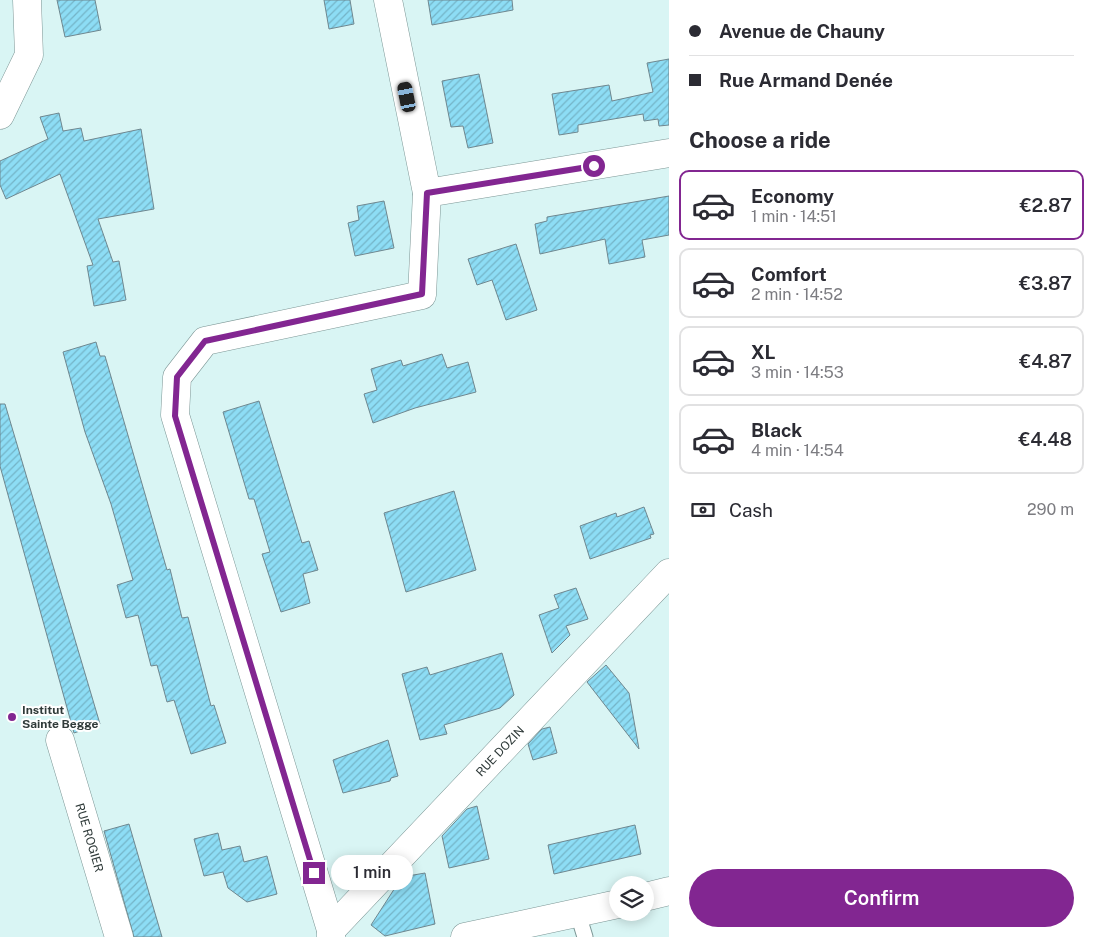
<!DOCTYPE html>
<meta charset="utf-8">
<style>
body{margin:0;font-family:"Public Sans",sans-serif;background:#f7f7f7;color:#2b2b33;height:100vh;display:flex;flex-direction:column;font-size:19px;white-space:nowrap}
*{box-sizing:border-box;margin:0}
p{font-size:16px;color:#7c7c81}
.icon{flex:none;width:28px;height:28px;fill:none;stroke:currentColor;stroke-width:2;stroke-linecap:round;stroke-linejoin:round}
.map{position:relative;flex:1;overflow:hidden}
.side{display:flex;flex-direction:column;background:#fff;width:425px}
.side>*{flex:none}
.top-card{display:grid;align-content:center;height:110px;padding:0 20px;background:#fff}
.tools{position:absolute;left:609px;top:876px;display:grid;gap:10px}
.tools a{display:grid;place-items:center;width:45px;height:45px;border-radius:50%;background:#fff;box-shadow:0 2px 12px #0003;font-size:25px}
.end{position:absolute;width:22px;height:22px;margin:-11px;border:6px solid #822691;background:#fff;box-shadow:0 0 0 2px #fff}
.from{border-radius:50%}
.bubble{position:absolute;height:35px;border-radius:18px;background:#fff;box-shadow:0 2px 12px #0003;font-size:16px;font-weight:600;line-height:35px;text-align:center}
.car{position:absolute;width:15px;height:30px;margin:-15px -8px;border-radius:6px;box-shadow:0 0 4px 1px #0007;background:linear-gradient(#222 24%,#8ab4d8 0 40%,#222 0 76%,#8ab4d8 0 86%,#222 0)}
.top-card b{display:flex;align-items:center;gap:18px;height:48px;font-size:19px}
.top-card b+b{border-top:1px solid #e1e1e2}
.top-card i{width:12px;height:12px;background:#2b2b33}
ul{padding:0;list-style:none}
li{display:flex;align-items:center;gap:15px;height:70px;margin:0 10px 8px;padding:0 10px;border:2px solid #e1e1e2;border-radius:10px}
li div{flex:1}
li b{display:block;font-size:19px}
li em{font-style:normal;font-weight:600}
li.active{border-color:#822691}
li>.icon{width:45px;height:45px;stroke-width:1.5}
h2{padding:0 20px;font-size:22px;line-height:60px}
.pay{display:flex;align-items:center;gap:12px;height:55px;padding:0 20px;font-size:19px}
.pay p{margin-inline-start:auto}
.button{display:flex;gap:10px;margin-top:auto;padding:10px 20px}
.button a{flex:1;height:58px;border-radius:30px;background:#822691;color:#fff;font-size:20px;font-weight:600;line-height:58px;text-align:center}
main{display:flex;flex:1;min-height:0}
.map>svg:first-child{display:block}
.building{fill:url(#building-hatch);stroke:#6f878f}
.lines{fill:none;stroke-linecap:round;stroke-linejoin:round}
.service-casing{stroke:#7c9695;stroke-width:17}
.minor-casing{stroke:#7c9695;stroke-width:29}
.service{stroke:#fff;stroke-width:15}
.minor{stroke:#fff;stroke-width:28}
.route{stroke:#822691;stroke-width:6}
.poi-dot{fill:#822691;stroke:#fff;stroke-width:2}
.labels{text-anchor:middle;stroke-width:4;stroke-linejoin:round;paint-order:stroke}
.poi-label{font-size:12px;font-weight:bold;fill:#303b3a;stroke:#fff;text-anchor:start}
.street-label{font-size:12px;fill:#303b3a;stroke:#fff}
</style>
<main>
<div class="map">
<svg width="669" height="937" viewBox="0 0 669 937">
<defs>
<pattern id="building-hatch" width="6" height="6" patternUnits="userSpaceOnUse" patternTransform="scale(1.25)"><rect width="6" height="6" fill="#8dddf5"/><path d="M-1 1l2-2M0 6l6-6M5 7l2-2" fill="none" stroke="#74b4c7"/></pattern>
</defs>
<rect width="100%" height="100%" fill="#d9f5f4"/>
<path class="building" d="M57,0H95L101,30L65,37Z
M324,0H350L354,24L329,29Z
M428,0H512L513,10L432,25Z
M669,59V125L659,126L658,119L644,121L643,114L578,125V132L559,135L552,94L609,85L612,101L653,92L647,63Z
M479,74L493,143L468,148L463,126L451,127L442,81Z
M59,113L63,131L81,128L84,141L141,129L154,209L98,219L113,262L119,261L126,300L94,306L87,266L93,265L60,174L6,199L0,185V161L48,139L40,117Z
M669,196V235L642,240L645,257L609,264L605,239L540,254L535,224L547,221V217Z
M384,201L394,248L355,256L348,223L359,220L357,206Z
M516,244L537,310L506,320L492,280L477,285L468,259Z
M96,342L100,356H105L167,570L170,569L182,618L188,617L211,706L214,705L226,743L191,754L174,700L167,702L157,665L151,666L138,615L126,618L117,585L133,580L111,504L85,432L63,352Z
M442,354L447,368L468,362L476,392L415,408L373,423L364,394L377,390L371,369L401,360L403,366Z
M259,401L302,543L309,541L318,570L303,574L310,603L281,612L262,554L270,552L254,499H249L223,412Z
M0,404H5L100,724L74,733L0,466Z
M454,491L476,570L406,592L384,513Z
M644,507L654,534L650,535L651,538L590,559L580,526L616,513L617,517Z
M576,588L588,619L566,626L570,635L552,653L539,615L559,608L554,595Z
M502,653L514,695L500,708L444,725L447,734L420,740L402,674L427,667L430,675Z
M606,665L629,693L639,749L587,682Z
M550,727L557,753L533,760L528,744L542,729Z
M388,740L398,776L391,778L390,781L343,793L333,760Z
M477,806L489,859L449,868L442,836L467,809Z
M129,824L147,886L162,937H134L104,831Z
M635,825L641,854L554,874L548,845Z
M218,833L222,850L240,846L244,862L267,856L277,894L247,902L228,888L223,872L204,876L194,839Z
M425,873L435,924L385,936L371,925L402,877Z"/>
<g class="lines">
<defs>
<path id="service" d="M578,914L585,937"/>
<g id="minor">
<path d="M388,0L427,193"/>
<path d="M0,115L29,55L27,0"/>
<path id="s1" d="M60,740L119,937"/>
<path d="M645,897L669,891"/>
<path id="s2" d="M331,930L669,573"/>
<path d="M331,937V930L175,415L177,377L205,341L422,295L427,193L669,153"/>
<path d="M465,937L618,904"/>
</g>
</defs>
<use href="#service" class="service-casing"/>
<use href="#minor" class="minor-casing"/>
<use href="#service" class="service"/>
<use href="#minor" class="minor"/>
</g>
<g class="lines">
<path class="route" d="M314,873L175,416L177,377L205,341L422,294L427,193L594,166"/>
</g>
<circle class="poi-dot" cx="12" cy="717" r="5"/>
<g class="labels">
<g class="poi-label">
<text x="22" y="714">Institut<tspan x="22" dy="14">Sainte Begge</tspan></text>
</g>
<g class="street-label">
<text dy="4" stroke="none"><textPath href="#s2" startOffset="246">RUE DOZIN</textPath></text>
<text dy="4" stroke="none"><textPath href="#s1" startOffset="102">RUE ROGIER</textPath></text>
</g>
</g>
</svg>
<div class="tools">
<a><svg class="icon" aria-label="layers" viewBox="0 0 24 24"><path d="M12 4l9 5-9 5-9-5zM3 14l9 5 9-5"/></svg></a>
</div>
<i class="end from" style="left:594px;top:166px"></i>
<i class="end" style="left:314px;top:873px"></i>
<div class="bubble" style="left:331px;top:855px;width:82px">1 min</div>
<i class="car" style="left:407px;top:97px;rotate:349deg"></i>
</div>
<section class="side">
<div class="top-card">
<b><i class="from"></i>Avenue de Chauny</b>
<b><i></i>Rue Armand Denée</b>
</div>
<h2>Choose a ride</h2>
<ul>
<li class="active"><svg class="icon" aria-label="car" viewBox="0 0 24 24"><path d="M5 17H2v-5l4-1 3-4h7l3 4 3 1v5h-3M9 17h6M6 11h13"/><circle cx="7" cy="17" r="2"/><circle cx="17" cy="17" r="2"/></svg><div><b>Economy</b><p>1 min · 14:51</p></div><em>€2.87</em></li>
<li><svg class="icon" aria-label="car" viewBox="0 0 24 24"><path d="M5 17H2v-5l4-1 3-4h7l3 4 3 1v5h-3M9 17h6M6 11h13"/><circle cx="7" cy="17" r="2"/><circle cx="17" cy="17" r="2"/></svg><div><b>Comfort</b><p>2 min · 14:52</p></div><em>€3.87</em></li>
<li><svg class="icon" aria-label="car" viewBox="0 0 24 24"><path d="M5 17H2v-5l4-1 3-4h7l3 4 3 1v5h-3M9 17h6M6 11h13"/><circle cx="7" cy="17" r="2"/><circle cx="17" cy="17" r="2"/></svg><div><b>XL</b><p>3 min · 14:53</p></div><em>€4.87</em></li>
<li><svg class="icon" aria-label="car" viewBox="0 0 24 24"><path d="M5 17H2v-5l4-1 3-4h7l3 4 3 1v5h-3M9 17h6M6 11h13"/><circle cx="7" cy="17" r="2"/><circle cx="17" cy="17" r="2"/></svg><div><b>Black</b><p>4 min · 14:54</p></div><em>€4.48</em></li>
</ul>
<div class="pay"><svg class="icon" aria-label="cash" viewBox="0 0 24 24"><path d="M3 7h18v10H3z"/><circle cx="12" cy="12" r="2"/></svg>Cash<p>290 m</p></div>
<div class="button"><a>Confirm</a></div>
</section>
</main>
